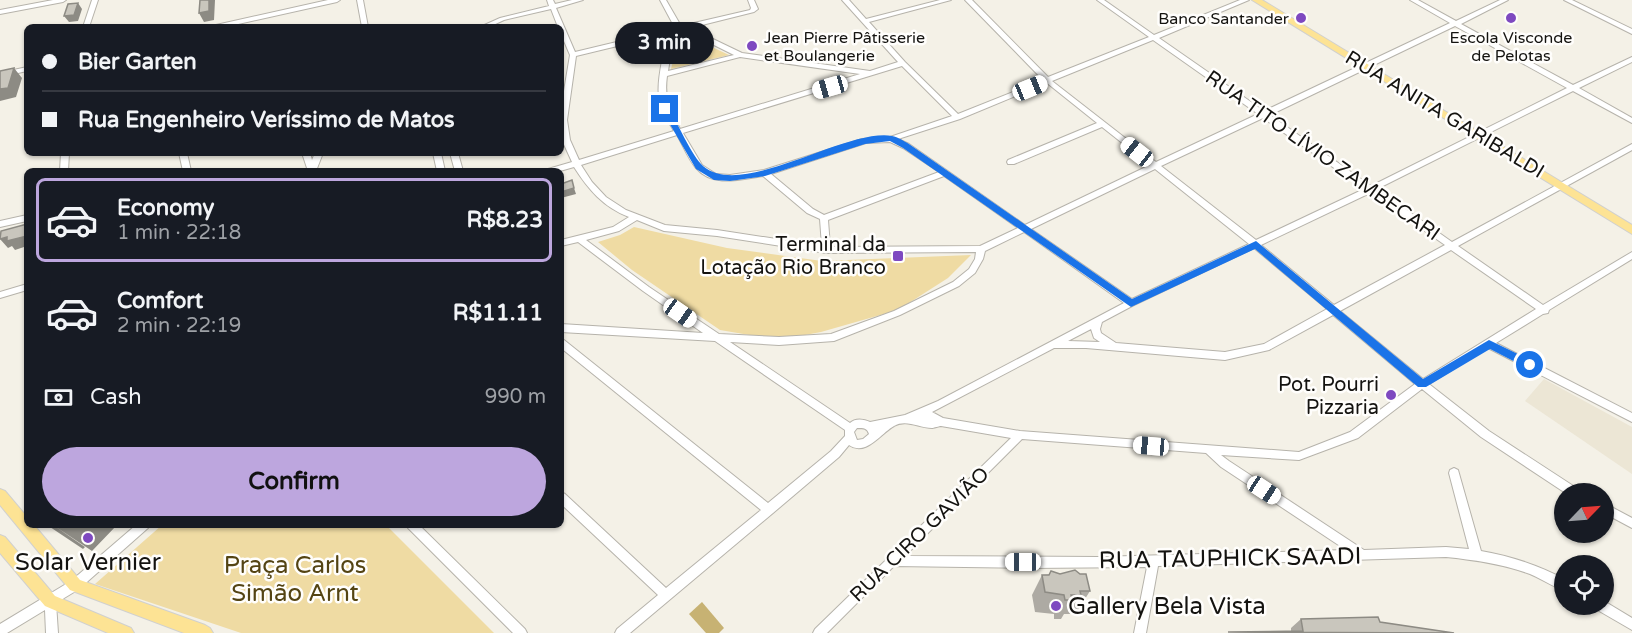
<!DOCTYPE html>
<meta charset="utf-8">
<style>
body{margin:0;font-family:"Varela Round",sans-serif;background:#242831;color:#f1f3f6;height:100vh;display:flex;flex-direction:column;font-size:22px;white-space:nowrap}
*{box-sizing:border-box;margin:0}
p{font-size:20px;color:#9ea1a6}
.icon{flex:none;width:33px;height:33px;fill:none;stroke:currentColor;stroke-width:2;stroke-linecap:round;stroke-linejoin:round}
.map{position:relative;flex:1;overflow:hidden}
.panel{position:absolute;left:24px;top:168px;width:540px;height:360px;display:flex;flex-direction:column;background:#171b24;border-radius:9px;box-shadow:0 2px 4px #0004}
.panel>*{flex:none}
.top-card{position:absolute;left:24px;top:24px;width:540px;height:132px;border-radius:9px;box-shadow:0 2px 4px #0004;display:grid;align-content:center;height:132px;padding:0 18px;background:#171b24}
.needle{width:39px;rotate:65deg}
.buttons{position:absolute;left:1554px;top:483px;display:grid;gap:12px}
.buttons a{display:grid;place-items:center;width:60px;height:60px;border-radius:50%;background:#171b24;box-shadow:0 2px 4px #0004;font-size:30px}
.end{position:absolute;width:27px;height:27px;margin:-14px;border:8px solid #1a73e8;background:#fff;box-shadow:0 0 0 3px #fff}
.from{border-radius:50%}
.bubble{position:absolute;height:42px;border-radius:21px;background:#171b24;box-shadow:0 2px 4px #0004;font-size:20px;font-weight:800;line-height:42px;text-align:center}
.car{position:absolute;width:18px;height:36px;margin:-18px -9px;border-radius:8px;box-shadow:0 0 4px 2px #0007;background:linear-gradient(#fff 24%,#345 0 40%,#fff 0 76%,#345 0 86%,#fff 0)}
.top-card b{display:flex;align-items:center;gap:21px;height:57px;font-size:22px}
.top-card b+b{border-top:2px solid #363941}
.top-card i{width:15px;height:15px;background:#f1f3f6}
ul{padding:10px 0 0;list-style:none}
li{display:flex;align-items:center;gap:18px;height:84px;margin:0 12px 9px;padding:0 6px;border:3px solid transparent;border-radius:9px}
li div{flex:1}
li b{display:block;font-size:22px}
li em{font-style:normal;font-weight:800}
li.on{border-color:#bda6de}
li>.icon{width:54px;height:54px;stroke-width:1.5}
.pay{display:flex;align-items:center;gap:15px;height:66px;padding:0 18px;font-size:22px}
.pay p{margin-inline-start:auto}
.button{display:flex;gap:12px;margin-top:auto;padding:12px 18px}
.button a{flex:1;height:69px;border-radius:36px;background:#bda6de;color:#111;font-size:24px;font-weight:800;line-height:69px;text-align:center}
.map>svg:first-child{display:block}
.built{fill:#ece6d5}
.green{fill:#efdba3}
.water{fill:#c7b273}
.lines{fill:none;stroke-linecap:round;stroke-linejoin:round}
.minor-casing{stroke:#b6b3ab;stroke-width:2}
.major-casing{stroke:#d0d0cf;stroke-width:2}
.minor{fill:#fff;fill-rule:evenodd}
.major{fill:#fde394;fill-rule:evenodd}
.wall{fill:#adaaa3}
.shaded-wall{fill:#8d8b84}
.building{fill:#c9c6bd;stroke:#8d8b84;stroke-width:1.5}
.route{fill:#1a73e8}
.poi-dot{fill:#7e49c0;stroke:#fffefc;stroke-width:2}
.labels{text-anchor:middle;stroke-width:5;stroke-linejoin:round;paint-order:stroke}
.far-poi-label{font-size:16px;fill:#141310;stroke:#fffefc;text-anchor:end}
.street-label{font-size:20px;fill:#141310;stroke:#fffefc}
.poi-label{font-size:20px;fill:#141310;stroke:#fffefc;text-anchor:end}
.near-street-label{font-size:24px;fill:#141310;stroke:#fffefc}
.near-poi-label{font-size:24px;fill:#141310;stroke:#fffefc}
.near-park-label{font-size:24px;fill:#544413;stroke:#fffefc}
</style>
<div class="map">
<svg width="1632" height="633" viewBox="0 0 1632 633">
<rect width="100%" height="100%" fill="#f4f1e7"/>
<path class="built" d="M1544,379L1632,427V474L1525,401Z"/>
<path class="green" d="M680,32L729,55L671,69Z
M634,227L727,248L822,261L971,255L948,278L898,310L821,332L779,340L720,330L632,270L598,242L620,235Z
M162,525H386L494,633H241L95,584Z"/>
<path class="water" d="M702,602L724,628L719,633H706L689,614Z"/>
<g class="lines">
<defs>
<path id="minor" d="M53,0H66L63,2L0,14V10Z
M92,0H98L89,27H83Z
M328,0H340L337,2L225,27H213L216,25Z
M357,0H363L368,27H362Z
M547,0H553L555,4L572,0H583L556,8L575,52L675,28L660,0H666L681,26L750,10L751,8L748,0H754L758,9L754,12L690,28L742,53L870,71L898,62L842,0H849L866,19L940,0H951L869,22L905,62L958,114L1043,80L965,0H972L1048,77L1149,37L1097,0H1104L1154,35L1240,0H1249L1159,38L1264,111L1450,23L1410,0H1418L1456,21L1500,0H1508L1461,24L1573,85L1632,57V62L1579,88L1632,118V123L1573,91L1377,189L1452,242L1632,144V150L1458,246L1543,305L1632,252V259L1549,310L1548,313L1543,314L1496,343L1632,413V422L1488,348L1429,384L1489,431L1581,491L1582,494H1567L1481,437L1422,389L1358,438L1299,460L1221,455L1229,461L1364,550L1446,547L1469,549L1449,473L1450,470L1454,468L1458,470L1481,551C1510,556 1538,565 1564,579V590C1553,587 1542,579 1530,574C1503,564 1475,560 1446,557L1158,566L1146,633H1134L1147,567L1029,568L894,566L827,633H813L815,629L885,561L886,557L890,556L1011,438L941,426C940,426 933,428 932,428C919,428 906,419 894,426C881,433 866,457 849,445L839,457L773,513L630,633H615L617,629L658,595L561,504V492L565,494L666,588L761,510L561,348V339L564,340L768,503L831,451L845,436V430L715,341L561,332V324L703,333L643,291L578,242L561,246V240L613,227L629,217C603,207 588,189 574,167L560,171H547L548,169L572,162L562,140L561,132V109L570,55L561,34V27H558L551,9L504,20L489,27H480L500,18L549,6ZM1455,26L1567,88L1371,186L1270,115ZM684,30L734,55L668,71L674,32ZM667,34C664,56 653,89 662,110C665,117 670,124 674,131L579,160L570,140L567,120L576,56ZM1153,40L1258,114L1156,162L1052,81ZM740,57L860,74L680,129C669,109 664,99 667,76ZM902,66L952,116L890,137L862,139L764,170L730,175L716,174L702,165L683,133ZM1047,83L1097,123L1008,160L1007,162L1008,164H1014L1102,127L1150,165L1025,225L909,144L898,139L960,119ZM1263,118L1364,189L1256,240L1161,166ZM677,135C683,145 688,159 696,168C713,188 741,179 763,176L807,213L820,219L822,246L717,230L665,225L626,210L606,197L592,182L581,165ZM890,142L903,148L939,172L824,215L813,209L771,174L866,143ZM1155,169L1249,244L1132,299L1031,229ZM944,176L1018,228L980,246L830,247L828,220ZM1370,193L1445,245L1334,305L1261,245ZM637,220L664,231L717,236L826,253L976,252L975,259L969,269L953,282L894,311L831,334L779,337L719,334L649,287L586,240L619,231ZM1024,232L1124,303L938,401L905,415L870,422C864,419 855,418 850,423L730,342L779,345L834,341L900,315L959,286L975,273L983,259L985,251ZM1254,248L1327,309L1264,344L1225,352L1116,343L1101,333L1100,329L1102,322L1134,305ZM1451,250L1536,309L1423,379L1340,311ZM1333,315L1415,384L1350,432L1299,452L1020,431L943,418L932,412L1054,348H1086L1225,360L1269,350ZM1091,329L1094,338L1100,342L1068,341ZM857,428C864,428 867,428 869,434L863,439L857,440L854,432ZM1022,439L1206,453L1221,467L1346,550L1098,557L905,556Z
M1564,0H1572L1632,29V34Z
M27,67V71L0,77V73Z
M61,153H69L68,171H60Z
M179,153H187L191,171H183Z
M302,153H310L312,160L315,153H323L316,171H308Z
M433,153H441L445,171H437Z
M450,153H458L463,171H455Z
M27,215V221L0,227V221Z
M27,284V290L0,298V292Z
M1604,503L1632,518V528L1604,513Z
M136,525H149L148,528L79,589L56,603L58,633H46L45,610L7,633H0V624L71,581Z
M407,525H419L525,629L527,633H513L408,528Z
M1604,601L1632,618V630L1594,608L1593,604H1604Z"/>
<path id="major" d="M1252,0H1262L1632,225V234Z
M0,489L5,491L27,517V525H34L80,580L205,625L210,628L213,633H184L70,590L0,505Z
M0,535L5,537L55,596L131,628L134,633H108L45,606L0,553Z"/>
</defs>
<use href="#minor" class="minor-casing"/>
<use href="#major" class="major-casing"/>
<use href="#minor" class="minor"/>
<use href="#major" class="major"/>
</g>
<path class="wall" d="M1060,574L1090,591L1078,610L1072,611L1070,614H1064L1061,619H1054V614L1035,612L1032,595L1042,575Z
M1301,619L1380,622L1454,633H1228L1291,631V628Z"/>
<path class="shaded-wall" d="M209,0H215L214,20L204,22L199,13Z
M78,3L82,9L78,21L69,22L64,16Z
M14,68L22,78L16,97L0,101V89Z
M574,188L576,194L561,198V192Z
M27,236V246L15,250L12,246L8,248L0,239L7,237Z
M47,525H53L85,547L83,549Z
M53,525H117L92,551Z"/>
<path class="building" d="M200,0H209V11L199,13Z
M78,3L74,15L64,16L68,4Z
M14,68L8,88L0,89V71Z
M572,180L574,188L561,192V184Z
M27,224V236L7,241V237L0,239L1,231Z
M1075,570L1080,574H1086L1090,591H1080L1081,595H1071L1072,600H1065L1064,595L1045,592L1042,575H1049L1051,571L1060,574Z
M1378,617L1380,622L1454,633L1228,632L1303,631L1301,619Z"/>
<path class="route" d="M662,107H668C677,122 692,156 703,166C742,200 845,128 892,136C898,137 904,141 909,144L1132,299L1256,241L1423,379L1489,340L1534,362L1535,365L1534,368H1527L1490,349L1426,387H1418L1255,249L1131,307L903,148L890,141L865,144L765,176L730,181L714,180L696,169L661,109Z"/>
<g class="poi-dot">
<circle cx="1301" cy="18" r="6"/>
<circle cx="1511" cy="18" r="6"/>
<circle cx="752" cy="46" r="6"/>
<rect x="892" y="250" width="12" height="12" rx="3"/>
<circle cx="1391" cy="395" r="6"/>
<circle cx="88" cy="538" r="6"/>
<circle cx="1056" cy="606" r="6"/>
</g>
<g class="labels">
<g class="far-poi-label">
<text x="1289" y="24">Banco Santander</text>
<text x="764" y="43" text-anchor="start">Jean Pierre Pâtisserie<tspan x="764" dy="18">et Boulangerie</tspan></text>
<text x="1511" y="43" text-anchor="middle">Escola Visconde<tspan x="1511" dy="18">de Pelotas</tspan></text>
</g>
<g class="street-label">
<text transform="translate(1445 114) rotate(31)" y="7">RUA ANITA GARIBALDI</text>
<text transform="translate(1323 155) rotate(35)" y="7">RUA TITO LÍVIO ZAMBECARI</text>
<text transform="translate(919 534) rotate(-44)" y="7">RUA CIRO GAVIÃO</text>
</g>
<g class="poi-label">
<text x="886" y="251">Terminal da<tspan x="886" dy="23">Lotação Rio Branco</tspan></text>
<text x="1379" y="391">Pot. Pourri<tspan x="1379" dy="23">Pizzaria</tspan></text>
</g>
<g class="near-street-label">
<text transform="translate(1230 558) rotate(-1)" y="8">RUA TAUPHICK SAADI</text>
</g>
<g class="near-poi-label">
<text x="88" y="570">Solar Vernier</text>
<text x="1068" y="614" text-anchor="start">Gallery Bela Vista</text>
</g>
<g class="near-park-label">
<text x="295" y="573">Praça Carlos<tspan x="295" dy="28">Simão Arnt</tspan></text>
</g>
</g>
</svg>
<div class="buttons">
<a><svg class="needle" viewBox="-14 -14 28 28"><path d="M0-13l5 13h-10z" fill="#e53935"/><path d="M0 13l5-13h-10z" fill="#9ea1a6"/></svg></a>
<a><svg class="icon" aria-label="locate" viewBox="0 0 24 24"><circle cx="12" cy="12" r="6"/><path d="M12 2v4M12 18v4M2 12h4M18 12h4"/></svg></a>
</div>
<i class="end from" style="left:1530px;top:365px"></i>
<i class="end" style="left:665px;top:109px"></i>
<div class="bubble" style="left:615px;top:22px;width:99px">3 min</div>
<i class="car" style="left:830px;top:87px;rotate:254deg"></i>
<i class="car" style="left:1030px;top:88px;rotate:68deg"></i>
<i class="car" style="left:1137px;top:152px;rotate:308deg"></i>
<i class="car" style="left:680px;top:313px;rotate:125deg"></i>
<i class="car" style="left:1151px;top:446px;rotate:275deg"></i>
<i class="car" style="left:1264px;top:490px;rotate:123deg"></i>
<i class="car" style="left:1023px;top:562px;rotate:270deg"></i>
<div class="top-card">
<b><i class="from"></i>Bier Garten</b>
<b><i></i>Rua Engenheiro Veríssimo de Matos</b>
</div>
<section class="panel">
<ul>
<li class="on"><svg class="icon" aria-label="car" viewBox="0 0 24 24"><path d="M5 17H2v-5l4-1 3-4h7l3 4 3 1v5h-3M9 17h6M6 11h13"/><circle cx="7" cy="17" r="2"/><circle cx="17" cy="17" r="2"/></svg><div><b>Economy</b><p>1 min · 22:18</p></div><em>R$8.23</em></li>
<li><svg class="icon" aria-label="car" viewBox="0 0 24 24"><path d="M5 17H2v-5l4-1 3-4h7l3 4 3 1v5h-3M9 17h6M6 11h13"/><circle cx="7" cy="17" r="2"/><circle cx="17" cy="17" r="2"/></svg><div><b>Comfort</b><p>2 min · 22:19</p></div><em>R$11.11</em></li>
</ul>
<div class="pay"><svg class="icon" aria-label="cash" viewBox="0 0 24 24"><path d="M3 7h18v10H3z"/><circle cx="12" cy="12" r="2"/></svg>Cash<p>990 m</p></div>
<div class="button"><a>Confirm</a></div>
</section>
</div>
